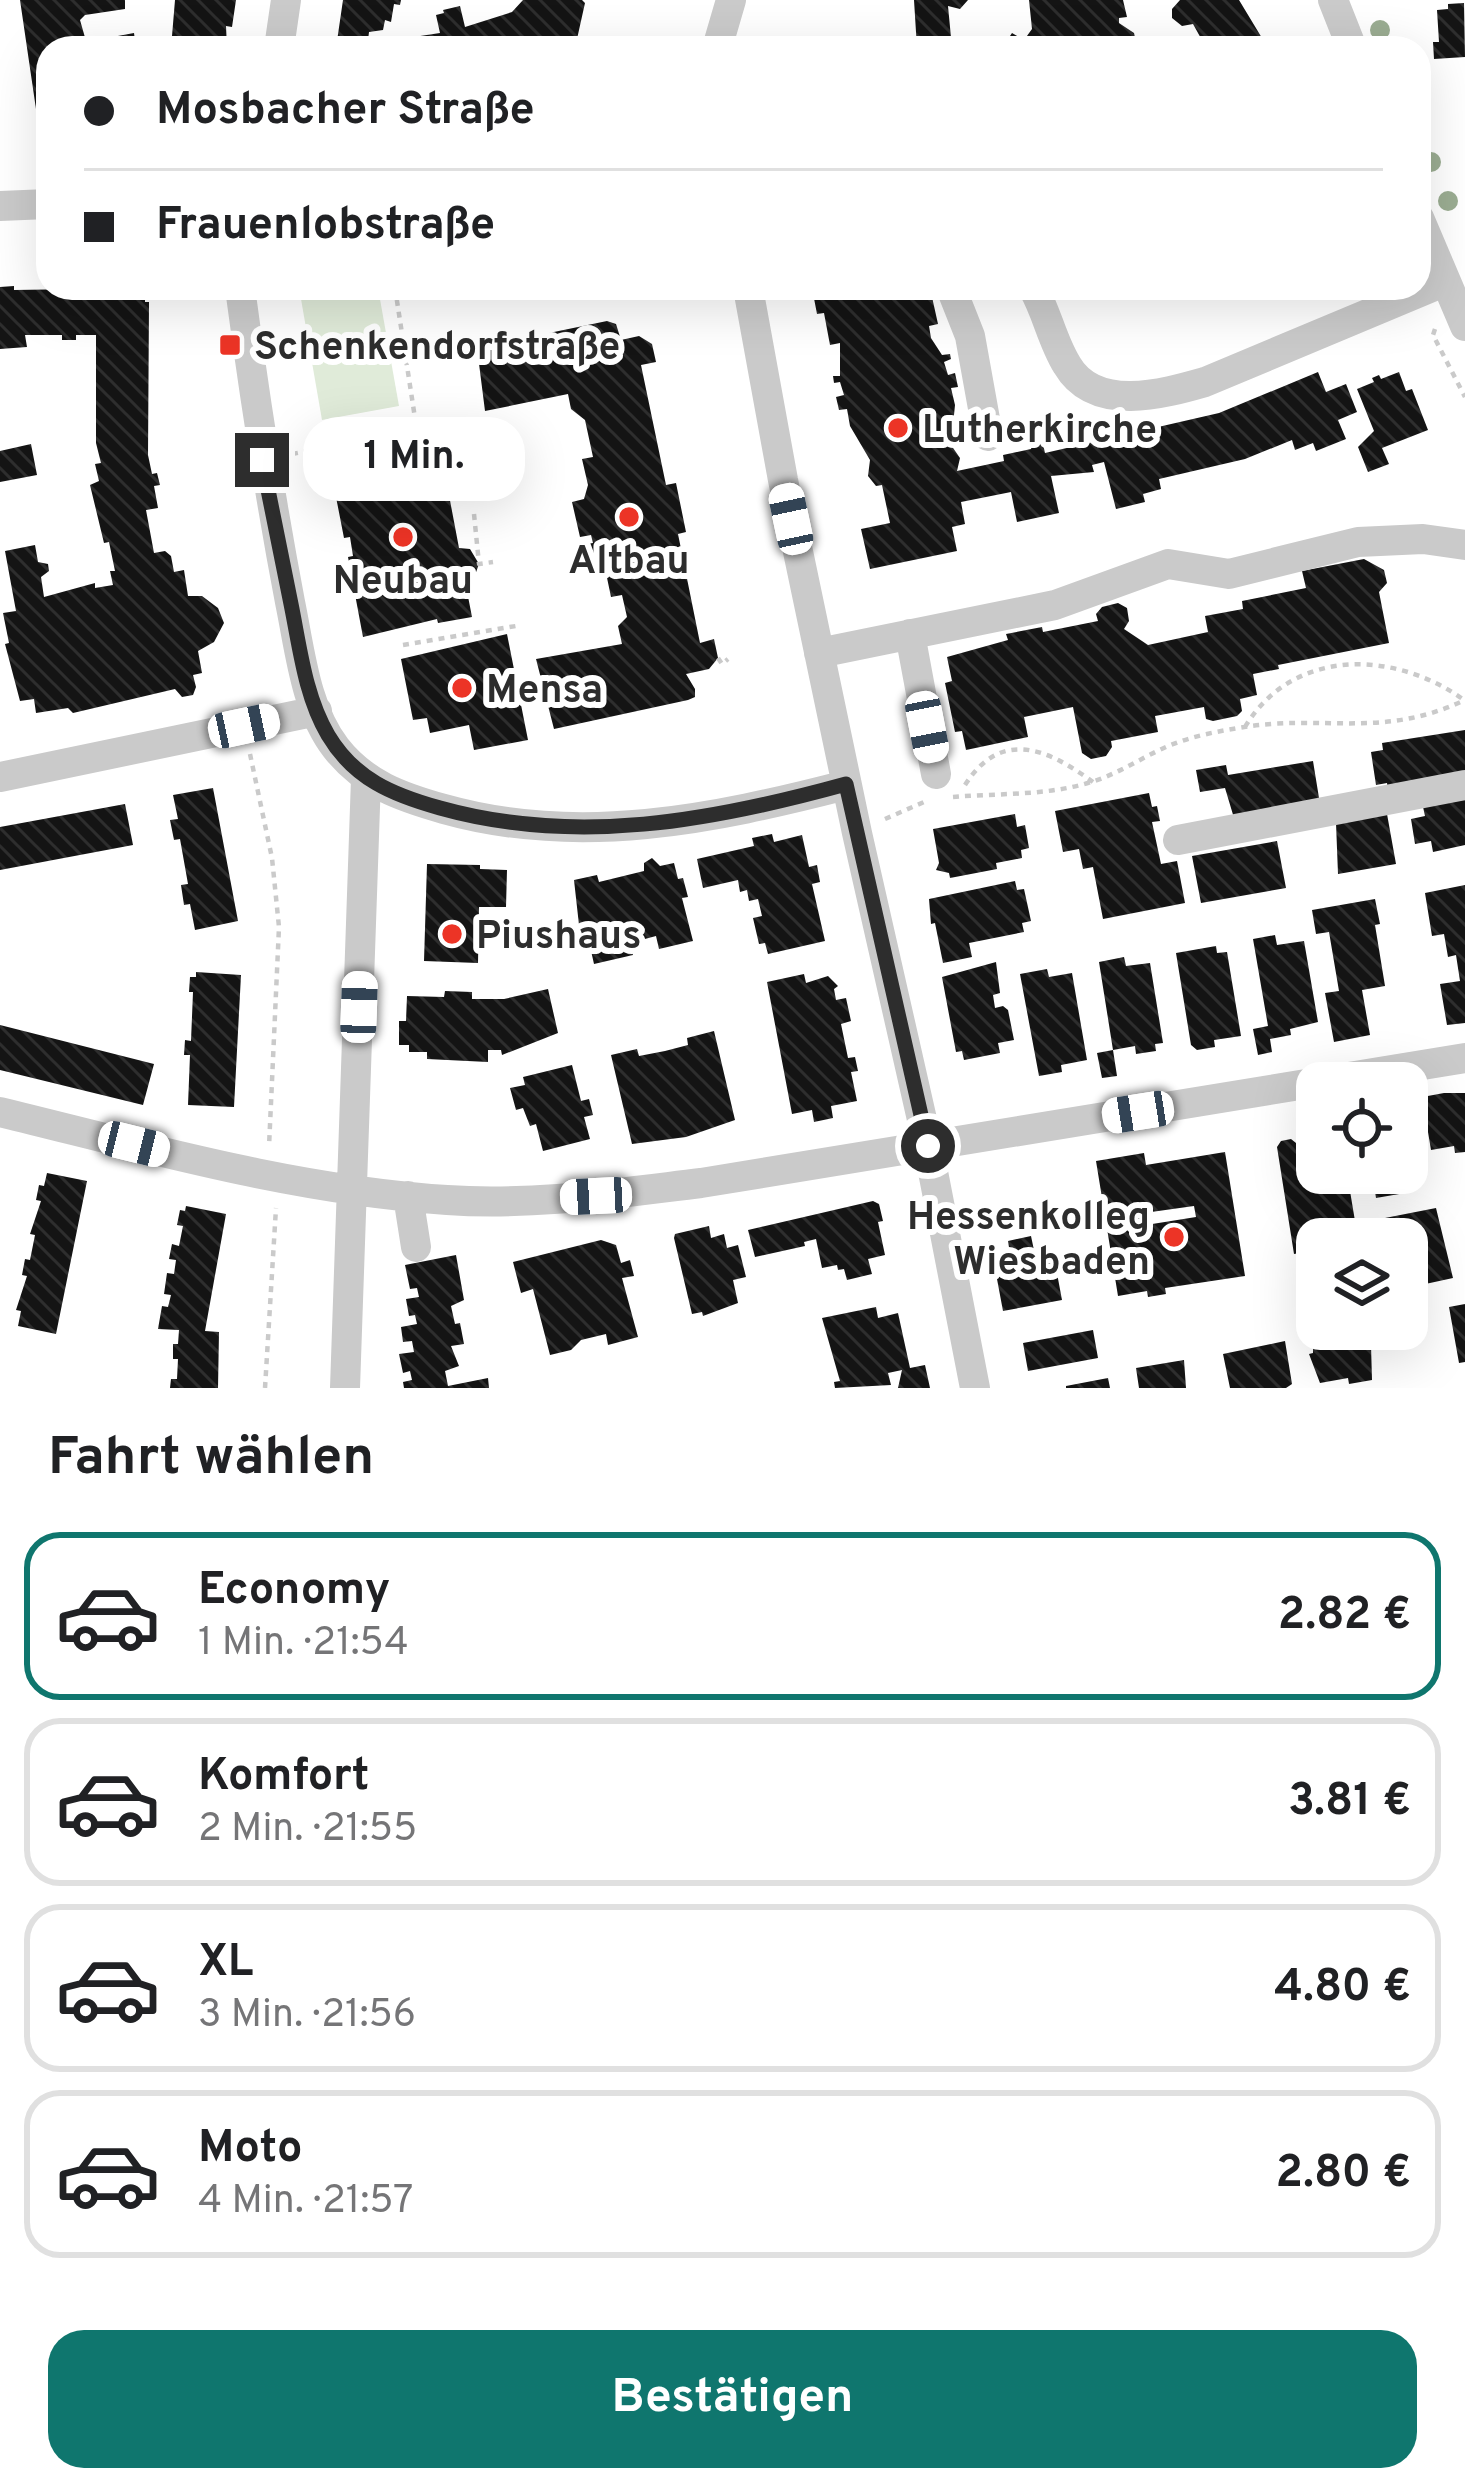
<!DOCTYPE html>
<html lang="de">
<meta charset="utf-8">
<style>
body{margin:0;font-family:Overpass,sans-serif;background:#f2f2f2;color:#202124;height:100vh;display:flex;flex-direction:column;font-size:45px;white-space:nowrap}
*{box-sizing:border-box;margin:0}
p{font-size:39px;color:#757577}
.icon{flex:none;width:66px;height:66px;fill:none;stroke:currentColor;stroke-width:2;stroke-linecap:round;stroke-linejoin:round}
.map{position:relative;height:1388px;overflow:hidden}
.sheet{display:flex;flex-direction:column;background:#fff;flex:1}
.sheet>*{flex:none}
.banner{position:absolute;left:36px;top:36px;width:1395px;height:264px;border-radius:36px;box-shadow:0 12px 48px #0002;display:grid;align-content:center;height:264px;padding:0 48px;background:#fff}
.fabs{position:absolute;left:1296px;top:1062px;display:grid;gap:24px}
.fabs a{display:grid;place-items:center;width:132px;height:132px;border-radius:24px;background:#fff;box-shadow:0 12px 48px #0002;font-size:60px}
.end{position:absolute;width:54px;height:54px;margin:-27px;border:15px solid #2d2d2d;background:#fff;box-shadow:0 0 0 6px #fff}
.from{border-radius:50%}
.bubble{position:absolute;height:84px;border-radius:36px;background:#fff;box-shadow:0 12px 48px #0002;font-size:39px;font-weight:700;line-height:84px;text-align:center}
.car{position:absolute;width:36px;height:72px;margin:-36px -18px;border-radius:15px;box-shadow:0 0 9px 3px #0007;background:linear-gradient(#fff 24%,#345 0 40%,#fff 0 76%,#345 0 86%,#fff 0)}
.banner b{display:flex;align-items:center;gap:42px;height:114px;font-size:45px}
.banner b+b{border-top:3px solid #e0e0e0}
.banner i{width:30px;height:30px;background:#202124}
ul{padding:0;list-style:none}
li{display:flex;align-items:center;gap:36px;height:168px;margin:0 24px 18px;padding:0 24px;border:6px solid #e0e0e0;border-radius:36px}
li div{flex:1}
li b{display:block;font-size:45px}
li em{font-style:normal;font-weight:700}
li.on{border-color:#0f766e}
li>.icon{width:108px;height:108px;stroke-width:1.5}
h2{padding:0 48px;font-size:54px;line-height:144px}
.button{display:flex;gap:24px;margin-top:auto;padding:24px 48px}
.button a{flex:1;height:138px;border-radius:36px;background:#0f766e;color:#fff;font-size:48px;font-weight:700;line-height:138px;text-align:center}
.map>svg:first-child{display:block}
.pitch{fill:#e0ebd9}
.building{fill:url(#building-back-hatch);fill-rule:evenodd}
.lines{fill:none;stroke-linecap:round;stroke-linejoin:round}
.path{stroke:#cacaca;stroke-width:4.5;stroke-dasharray:6 6;stroke-linecap:butt}
.minor{stroke:#cacaca;stroke-width:30}
.tree{fill:#9bad92}
.route{stroke:#2d2d2d;stroke-width:15}
.poi-dot{fill:#ec3426;stroke:#fff;stroke-width:4.5}
.labels{text-anchor:middle;stroke-width:12;stroke-linejoin:round;paint-order:stroke}
.poi-label{font-size:39px;font-weight:bold;fill:#2d2d2d;stroke:#fff;text-anchor:start}
</style>
<div class="map">
<svg width="1465" height="1388" viewBox="0 0 1465 1388">
<defs>
<pattern id="building-back-hatch" width="6" height="6" patternUnits="userSpaceOnUse" patternTransform="scale(3)"><rect width="6" height="6" fill="#141414"/><path d="M-1 5l2 2M0 0l6 6M5-1l2 2" fill="none" stroke="#2e2e2e"/></pattern>
</defs>
<rect width="100%" height="100%" fill="#fff"/>
<path class="pitch" d="M361,288H378L399,406L322,420L301,299Z"/>
<path class="building" d="M20,0H125V9L85,15L80,20L88,48H48V149L42,150Z
M175,0H236L232,27L226,26L227,48H171Z
M343,0H401L400,5L394,4L391,22L385,20L383,30L369,32L367,48H336Z
M582,0L585,3L575,48H398V44L408,42L407,38L440,33L436,15L444,13L443,10L460,6L465,27L512,12L523,0Z
M914,0H968L960,9L948,6L952,48H917Z
M1029,0H1123L1127,17L1119,18V23L1134,33L1136,42L1131,48H1002L1012,33L1024,40L1032,29Z
M1180,0H1239L1268,48H1195L1203,42L1193,24L1182,26L1172,18V9Z
M1464,3L1465,57L1434,59L1433,42H1439L1437,10L1448,9V4Z
M134,33L136,48H103L107,38Z
M14,286V290L145,288V302H149L148,455L152,474L157,473L160,485L154,486L158,508L146,510L154,553L165,551L171,556L174,572L184,570L188,596H202L218,608L224,623L214,642L198,651L202,673L193,675L196,687L193,695L182,697L175,689L73,713L68,708L36,713L34,699L20,701L5,644L9,643L3,613L16,611L5,551L35,545L38,562L48,564L49,571L41,577L44,597L95,583V588L113,585L110,571H115L109,542L104,543L90,485L99,481L95,464L101,463L96,443V335H76V340H62V335H25L27,347L0,349V287Z
M812,288H930L938,324L929,326L931,338L942,355L950,354L951,359L944,362L948,375L955,373L958,387L951,388L955,405L951,445L960,458L957,471L1004,461L1003,455L1031,449L1033,443L1043,444L1045,453L1219,413L1318,372L1326,392L1346,384L1357,412L1338,420L1346,439L1316,451L1313,443L1295,450L1292,440L1245,459L1159,479L1161,489L1143,494L1145,502L1116,509L1104,462L1092,465L1094,472L1051,476L1059,513L1017,522L1011,492L961,502L965,524L952,527L957,551L870,569L861,529L890,523L882,485L876,486L868,476L870,460L850,426L847,409L839,410L836,397L844,395L840,382L834,383L833,376H840V343L830,345L824,313L817,314Z
M607,321L616,324L621,340L639,336L652,344L656,362L641,365L666,485L676,483L686,532L678,534L700,643L714,639L718,658L709,669L686,674L695,689V697L688,700L554,729L536,659L622,644L618,626L627,617L622,595L611,597L606,573L596,555L589,557L586,544L593,543L591,535L580,537L572,502L584,499L588,485L582,459L593,457L585,420L571,409L568,394L485,411L477,348Z
M1399,372L1406,391L1412,389L1428,430L1382,448L1389,464L1368,472L1358,447L1374,431L1357,389L1374,382L1372,378L1379,375L1381,379Z
M438,437L459,548L470,549L479,564L475,575L465,581L472,617L438,623L437,619L363,637L348,557L353,556L350,537L344,538L328,456L366,450V453Z
M31,444L37,475L0,482V451Z
M1364,559L1384,570L1387,583L1379,592L1389,643L1278,665L1279,669L1253,674L1257,695L1240,699L1242,711L1237,716L1213,721L1206,719L1204,707L1155,716L1158,732L1111,741L1112,747L1106,756L1091,759L1082,753L1073,707L1024,717L1028,737L966,750L962,731L955,732L945,683L952,681L947,657L1008,640L1006,634L1042,627L1043,632L1098,621L1096,614L1102,607L1118,603L1127,608L1129,621L1124,629L1148,645L1208,632L1205,616L1243,609L1242,601L1306,588L1302,571Z
M507,634L528,740L474,750L469,725L430,733L427,718L413,720L401,659Z
M1465,730V778L1388,791L1387,783L1376,785L1371,752L1383,750L1382,743Z
M1313,761L1320,804L1234,818L1225,788L1200,792L1196,770L1226,765L1228,775Z
M213,788L238,921L195,930L190,904L184,905L181,885L188,884L180,839L174,840L170,820L178,819L173,795Z
M1149,793L1152,807L1157,806L1160,821L1152,822L1161,864L1177,861L1185,903L1103,919L1093,867L1083,869L1079,849L1063,852L1055,811Z
M1465,799V845L1433,852L1431,841L1415,844L1411,819L1425,816L1423,807Z
M125,804L133,845L0,870V827Z
M1015,814L1017,827L1025,825L1029,848L1021,850L1022,858L996,863L997,869L950,878L949,873L936,870L939,863L933,829Z
M1387,814L1396,864L1338,874L1336,823Z
M772,834L774,842L802,835L809,867L817,865L820,882L812,884L825,941L768,954L765,943L759,944L753,918L762,916L758,899L749,901L747,890L740,892L738,880L703,888L697,859L754,846L752,838Z
M1277,841L1286,888L1201,903L1192,856Z
M652,858L660,866L674,863L678,879L683,878L688,897L682,898L693,941L659,949L656,936L630,943L633,955L594,964L585,924L579,925L574,880L597,875L599,882L644,871V863Z
M427,864L480,865V869L507,870L506,907H479L478,963L424,961Z
M1015,881L1017,890L1024,889L1031,921L1022,923L1024,932L969,943L972,957L943,963L935,923L931,924L929,899Z
M1465,885V1023L1447,1025L1440,984L1460,981L1456,955L1448,957L1444,934L1432,936L1425,893Z
M1375,899L1380,924L1375,925L1385,986L1362,990L1370,1035L1334,1042L1325,993L1339,991L1329,932L1316,934L1312,910Z
M1275,935L1277,945L1304,941L1318,1022L1290,1029L1291,1035L1270,1039L1272,1052L1258,1055L1253,1029L1268,1026L1253,939Z
M1216,946L1217,953L1227,952L1241,1036L1214,1040L1215,1047L1197,1050L1191,1045L1176,953Z
M1124,957L1126,966L1150,963L1163,1043L1155,1044L1156,1051L1136,1054L1135,1046L1113,1050L1099,962Z
M996,962L1000,993L993,995L995,1008L1003,1006L1008,1010L1014,1040L998,1043L1000,1053L964,1060L962,1051L956,1052L942,977Z
M1047,969L1049,977L1072,973L1087,1060L1061,1065L1062,1072L1039,1076L1020,974Z
M196,972L241,975L234,1107L188,1105L190,1055H184L185,1040L191,1041L193,992H189L190,977H196Z
M804,974L806,983L828,976L838,986L834,989L836,1000L846,998L851,1021L841,1024L848,1058L855,1057L858,1071L851,1072L857,1101L831,1106L833,1118L814,1122L812,1110L792,1114L767,982Z
M548,989L558,1033L502,1055L501,1050H488V1062L427,1059V1052H409V1045H399V1021H406L407,996L444,997L445,991L472,992V999H504Z
M0,1025L154,1064L143,1105L0,1070Z
M714,1031L735,1120L686,1137L632,1144L611,1055L637,1049L639,1056L665,1051L688,1045L687,1038Z
M1113,1050L1117,1076L1102,1078L1097,1053Z
M572,1065L581,1101L589,1099L593,1115L584,1117L590,1139L543,1151L536,1124L530,1126L523,1108L516,1110L510,1088L525,1085L523,1077Z
M1444,1093H1465V1152L1455,1153L1454,1146L1431,1150L1426,1120L1421,1121L1417,1098Z
M1291,1139L1296,1143L1317,1140V1173H1347L1358,1239H1317V1250L1294,1254L1277,1147L1281,1141Z
M1225,1152L1245,1276L1165,1288L1166,1294L1148,1297L1147,1291L1118,1296L1096,1161L1144,1153L1146,1165ZM1194,1206L1196,1217L1146,1225L1144,1213Z
M47,1173L87,1181L56,1334L18,1326L21,1311L16,1310L27,1276L22,1275L25,1259L30,1260L35,1235L30,1234L41,1201L36,1200L39,1185L44,1186Z
M1372,1173H1401L1405,1193L1376,1198Z
M873,1201L879,1204L883,1221L878,1222L885,1255L868,1259L872,1274L847,1280L844,1269L838,1270L837,1265L822,1268L816,1239L804,1242L805,1246L755,1257L748,1230Z
M186,1206L226,1214L205,1331L219,1332L218,1388H170L171,1379H177L178,1359H173V1344H178L179,1330L158,1329L162,1306L168,1307L171,1295L164,1294L167,1273L174,1274L176,1260L169,1259L172,1244L179,1246L183,1226L177,1225L180,1210L185,1211Z
M1436,1208L1453,1278L1407,1288V1239H1389L1385,1218Z
M709,1226L711,1238L724,1234L727,1248L738,1245L746,1277L733,1280L738,1303L703,1316L702,1312L692,1314L674,1238L675,1234Z
M1031,1236L1035,1255L1053,1252L1062,1300L1003,1311L994,1263L1011,1260L1008,1241Z
M601,1240L616,1245L621,1263L630,1260L634,1276L622,1278L638,1337L608,1345L606,1334L581,1340L571,1350L550,1355L533,1289L521,1293L513,1262Z
M456,1255L464,1300L451,1306L455,1324L460,1323L464,1344L451,1346L459,1366L445,1371L448,1386L488,1378L489,1388H404L403,1382L412,1380L410,1371L403,1373L399,1354L414,1352L412,1341L403,1342L401,1327L417,1324L415,1315L409,1316L406,1299L419,1297L417,1288L410,1289L405,1265Z
M1465,1304V1362L1459,1363L1449,1307Z
M876,1307L878,1318L898,1313L910,1368L925,1365L930,1388H898L902,1370L888,1373L891,1385L835,1388L834,1382L840,1381L822,1318Z
M1335,1329H1376L1379,1344L1371,1345L1372,1380L1349,1384L1348,1378L1320,1383L1309,1354L1313,1353V1335Z
M1093,1330L1098,1358L1028,1371L1023,1343Z
M1285,1341L1292,1384L1286,1388H1230L1223,1354Z
M1184,1360L1186,1388H1139L1136,1368Z
M1108,1378L1110,1388H1066V1386Z"/>
<g class="lines">
<path class="path" d="M395,288L417,431
M1435,329L1433,335L1465,397
M292,454L464,422
M474,514L479,564L493,562
M403,645L516,626
M718,658L722,664L728,659
M1245,727C1293,647 1395,650 1464,700
M250,754L272,858L279,927L269,1147
M965,785C1002,727 1049,750 1093,782
M953,797C999,793 1047,796 1091,782C1118,774 1141,758 1166,747C1189,737 1214,732 1238,728C1322,713 1380,740 1465,700
M885,819L924,802
M265,1388L276,1208"/>
<path class="minor" d="M1333,0L1352,48
M279,48L286,0
M717,48L731,0
M0,206L48,204
M1419,218L1465,326
M240,288C254,393 270,497 290,602C300,650 305,708 336,748C364,784 401,797 444,809C579,847 714,819 846,785
M748,288L783,480L857,833L928,1146L975,1388
M951,288L970,336L988,436
M1033,288C1047,312 1052,341 1067,365C1095,413 1163,394 1205,382L1444,282
M910,634L936,774
M819,653L1055,605L1168,564L1229,574L1358,542L1423,539L1465,545
M0,777L317,711
M1178,840L1465,785
M0,1112C148,1148 294,1190 447,1200C532,1206 617,1193 701,1183L1465,1058
M408,1196L416,1247
M345,1388L366,778"/>
</g>
<g class="tree">
<circle cx="1380" cy="30" r="10"/>
<circle cx="1431" cy="162" r="10"/>
<circle cx="1448" cy="201" r="10"/>
</g>
<g class="lines">
<path class="route" d="M262,460C272,508 281,556 291,604C300,648 305,696 328,735C354,779 393,795 440,808C576,846 712,821 846,784L928,1146"/>
</g>
<g class="poi-dot">
<rect x="218" y="333" width="24" height="24" rx="6"/>
<circle cx="898" cy="428" r="12"/>
<circle cx="629" cy="517" r="12"/>
<circle cx="403" cy="537" r="12"/>
<circle cx="462" cy="688" r="12"/>
<circle cx="452" cy="934" r="12"/>
<circle cx="1174" cy="1237" r="12"/>
</g>
<g class="labels">
<g class="poi-label">
<text x="254" y="359">Schenkendorfstraße</text>
<text x="922" y="442">Lutherkirche</text>
<text x="629" y="573" text-anchor="middle">Altbau</text>
<text x="403" y="593" text-anchor="middle">Neubau</text>
<text x="486" y="702">Mensa</text>
<text x="476" y="948">Piushaus</text>
<text x="1150" y="1229" text-anchor="end">Hessenkolleg<tspan x="1150" dy="45">Wiesbaden</tspan></text>
</g>
</g>
</svg>
<div class="fabs">
<a><svg class="icon" aria-label="locate" viewBox="0 0 24 24"><circle cx="12" cy="12" r="6"/><path d="M12 2v4M12 18v4M2 12h4M18 12h4"/></svg></a>
<a><svg class="icon" aria-label="layers" viewBox="0 0 24 24"><path d="M12 4l9 5-9 5-9-5zM3 14l9 5 9-5"/></svg></a>
</div>
<i class="end from" style="left:928px;top:1146px"></i>
<i class="end" style="left:262px;top:460px"></i>
<div class="bubble" style="left:303px;top:417px;width:222px">1 Min.</div>
<i class="car" style="left:791px;top:519px;rotate:348deg"></i>
<i class="car" style="left:244px;top:726px;rotate:78deg"></i>
<i class="car" style="left:927px;top:727px;rotate:169deg"></i>
<i class="car" style="left:359px;top:1007px;rotate:2deg"></i>
<i class="car" style="left:1138px;top:1112px;rotate:261deg"></i>
<i class="car" style="left:134px;top:1144px;rotate:104deg"></i>
<i class="car" style="left:596px;top:1196px;rotate:267deg"></i>
<div class="banner">
<b><i class="from"></i>Mosbacher Straße</b>
<b><i></i>Frauenlobstraße</b>
</div>
</div>
<section class="sheet">
<h2>Fahrt wählen</h2>
<ul>
<li class="on"><svg class="icon" aria-label="car" viewBox="0 0 24 24"><path d="M5 17H2v-5l4-1 3-4h7l3 4 3 1v5h-3M9 17h6M6 11h13"/><circle cx="7" cy="17" r="2"/><circle cx="17" cy="17" r="2"/></svg><div><b>Economy</b><p>1 Min. · 21:54</p></div><em>2.82 €</em></li>
<li><svg class="icon" aria-label="car" viewBox="0 0 24 24"><path d="M5 17H2v-5l4-1 3-4h7l3 4 3 1v5h-3M9 17h6M6 11h13"/><circle cx="7" cy="17" r="2"/><circle cx="17" cy="17" r="2"/></svg><div><b>Komfort</b><p>2 Min. · 21:55</p></div><em>3.81 €</em></li>
<li><svg class="icon" aria-label="car" viewBox="0 0 24 24"><path d="M5 17H2v-5l4-1 3-4h7l3 4 3 1v5h-3M9 17h6M6 11h13"/><circle cx="7" cy="17" r="2"/><circle cx="17" cy="17" r="2"/></svg><div><b>XL</b><p>3 Min. · 21:56</p></div><em>4.80 €</em></li>
<li><svg class="icon" aria-label="car" viewBox="0 0 24 24"><path d="M5 17H2v-5l4-1 3-4h7l3 4 3 1v5h-3M9 17h6M6 11h13"/><circle cx="7" cy="17" r="2"/><circle cx="17" cy="17" r="2"/></svg><div><b>Moto</b><p>4 Min. · 21:57</p></div><em>2.80 €</em></li>
</ul>
<div class="button"><a>Bestätigen</a></div>
</section>
